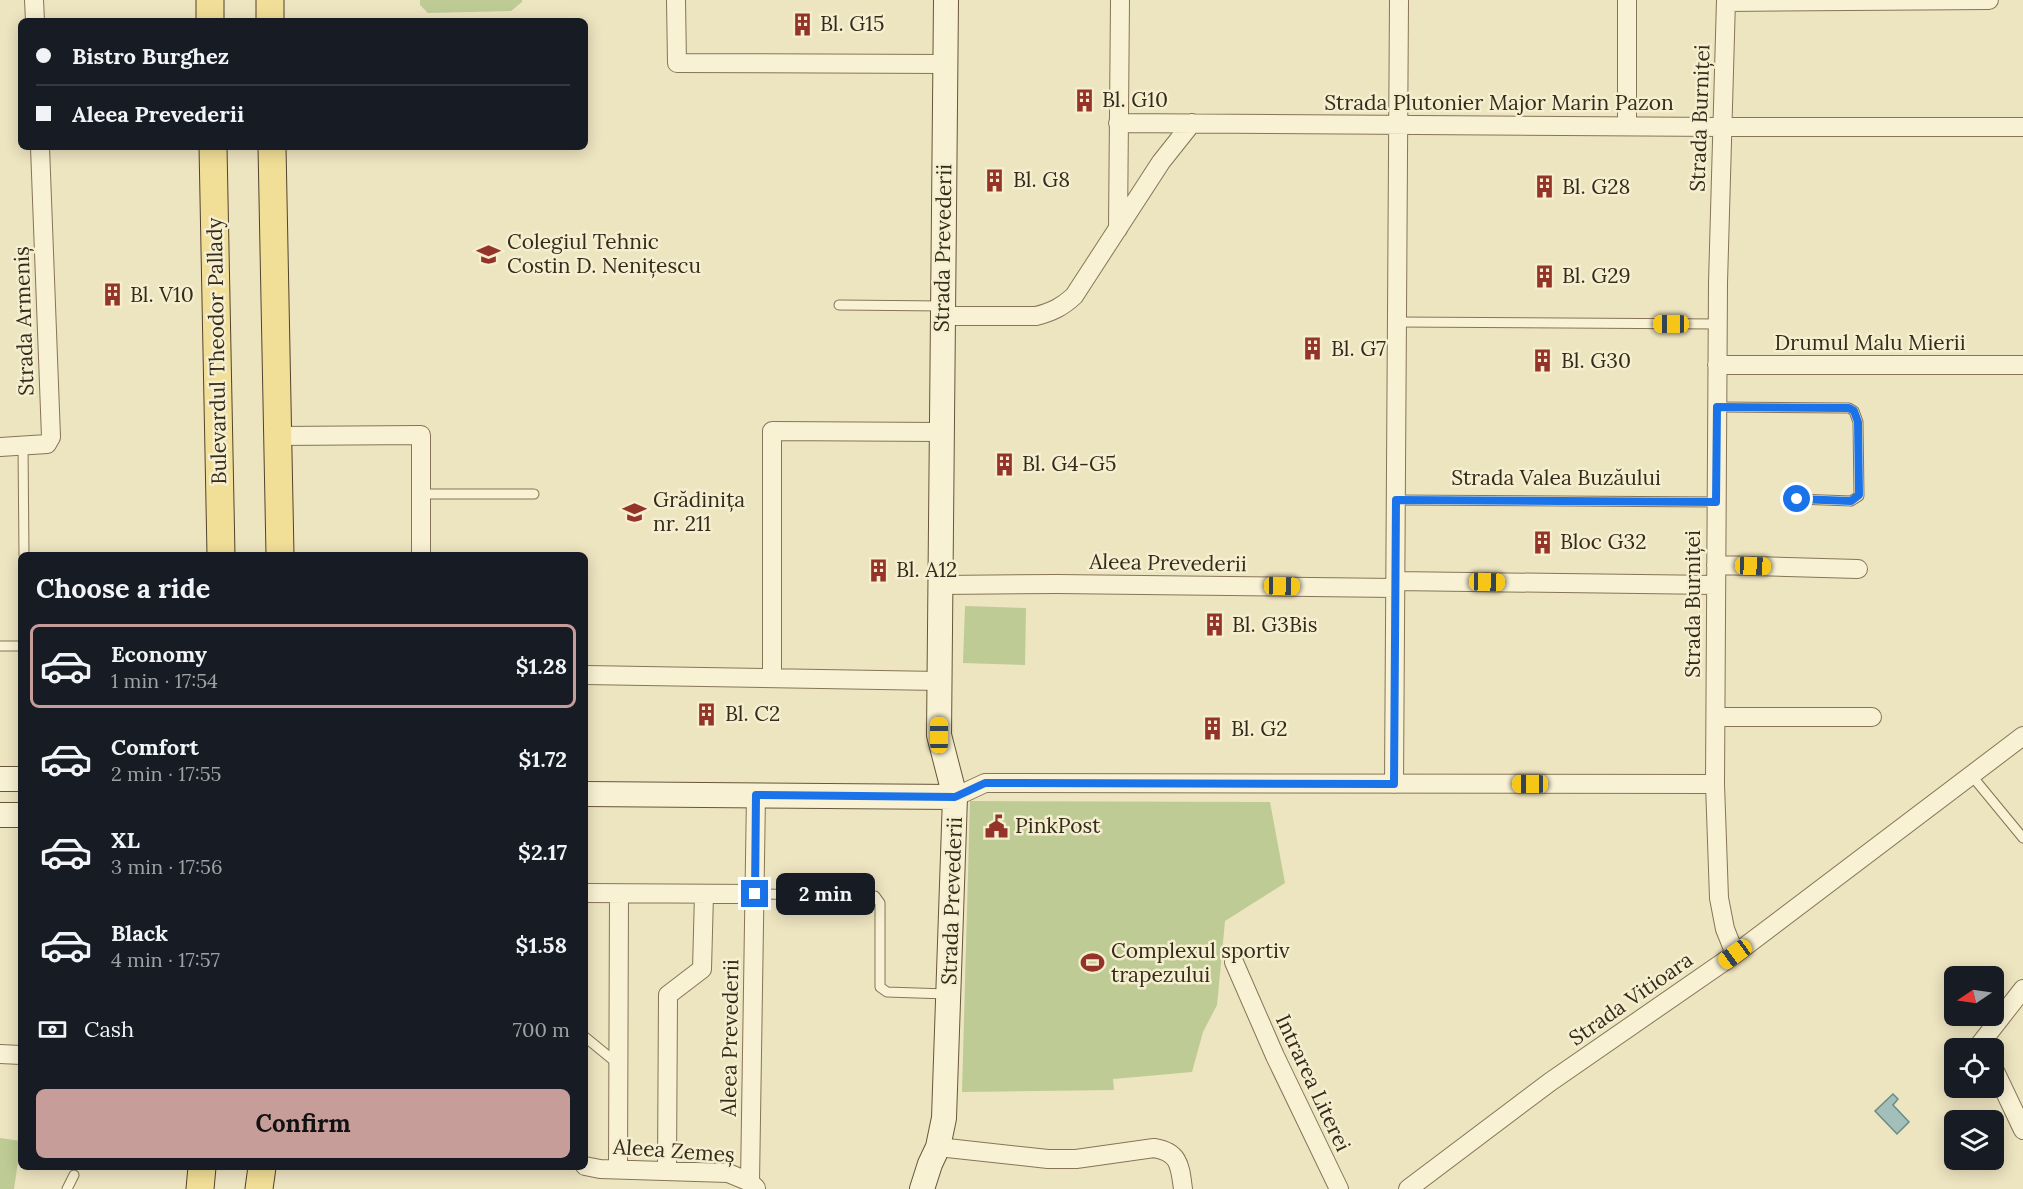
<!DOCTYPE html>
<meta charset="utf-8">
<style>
body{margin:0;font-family:Lora,serif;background:#242831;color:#f1f3f6;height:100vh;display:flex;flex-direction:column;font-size:22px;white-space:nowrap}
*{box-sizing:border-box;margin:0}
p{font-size:20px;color:#9ea1a6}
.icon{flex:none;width:33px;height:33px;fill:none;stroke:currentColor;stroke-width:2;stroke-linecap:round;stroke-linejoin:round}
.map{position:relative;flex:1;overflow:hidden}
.panel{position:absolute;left:18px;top:552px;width:570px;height:618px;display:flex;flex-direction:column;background:#171b24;border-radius:9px;box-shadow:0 3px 15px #0003}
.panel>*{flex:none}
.banner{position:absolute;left:18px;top:18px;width:570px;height:132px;border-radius:9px;box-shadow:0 3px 15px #0003;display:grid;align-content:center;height:132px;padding:0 18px;background:#171b24}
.needle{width:39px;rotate:257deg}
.buttons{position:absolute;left:1944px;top:966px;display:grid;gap:12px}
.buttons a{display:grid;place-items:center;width:60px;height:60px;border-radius:9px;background:#171b24;box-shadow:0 3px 15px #0003;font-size:30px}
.end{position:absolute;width:27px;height:27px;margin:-14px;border:8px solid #1a73e8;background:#fff;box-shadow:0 0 0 3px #fff}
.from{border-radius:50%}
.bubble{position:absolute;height:42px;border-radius:9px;background:#171b24;box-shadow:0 3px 15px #0003;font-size:20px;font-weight:700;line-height:42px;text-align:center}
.car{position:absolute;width:18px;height:36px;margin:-18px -9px;border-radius:8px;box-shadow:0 0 4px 2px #0007;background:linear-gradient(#f5c518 24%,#345 0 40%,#f5c518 0 76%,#345 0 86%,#f5c518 0)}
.banner b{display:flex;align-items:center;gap:21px;height:57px;font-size:22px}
.banner b+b{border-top:2px solid #363941}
.banner i{width:15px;height:15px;background:#f1f3f6}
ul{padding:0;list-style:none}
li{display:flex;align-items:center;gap:18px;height:84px;margin:0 12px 9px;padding:0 6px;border:3px solid transparent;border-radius:9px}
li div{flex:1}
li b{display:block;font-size:22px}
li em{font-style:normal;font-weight:700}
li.selected{border-color:#c79d9a}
li>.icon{width:54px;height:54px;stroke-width:1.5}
h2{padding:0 18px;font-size:27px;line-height:72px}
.pay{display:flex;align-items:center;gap:15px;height:66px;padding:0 18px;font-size:22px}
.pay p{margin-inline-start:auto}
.action{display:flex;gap:12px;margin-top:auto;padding:12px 18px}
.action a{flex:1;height:69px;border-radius:9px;background:#c79d9a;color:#111;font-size:24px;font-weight:700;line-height:69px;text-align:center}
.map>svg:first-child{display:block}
.green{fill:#becb94}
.water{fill:#a3bfba;stroke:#6a8c88;stroke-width:1.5}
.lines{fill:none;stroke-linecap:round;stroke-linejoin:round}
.lane-casing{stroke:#867558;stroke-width:11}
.street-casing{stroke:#867558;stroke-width:20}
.secondary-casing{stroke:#67563b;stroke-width:26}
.primary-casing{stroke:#53432d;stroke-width:29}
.lane{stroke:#f8f1d3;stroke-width:9}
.street{stroke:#f8f1d3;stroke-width:18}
.secondary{stroke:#f8f1d3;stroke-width:24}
.primary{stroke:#f1de97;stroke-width:27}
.route{stroke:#1a73e8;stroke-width:8}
.labels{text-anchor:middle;stroke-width:5;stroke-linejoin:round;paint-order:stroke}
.poi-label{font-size:21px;fill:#352b1c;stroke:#f5eecf;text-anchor:start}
.street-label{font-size:21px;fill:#352b1c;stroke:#f5eecf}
</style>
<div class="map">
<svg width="2023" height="1189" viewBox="0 0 2023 1189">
<rect width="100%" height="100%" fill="#ede4c0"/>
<path class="green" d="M420,0H522V2L511,11L428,13L420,5Z
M965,606L1026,608L1025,665L963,663Z
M970,801L1270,802L1285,883L1225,921L1217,1005L1203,1032L1192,1072L1113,1079L1114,1090L962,1092Z
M0,1138L21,1141L14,1189H0Z"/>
<path class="water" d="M1893,1094L1898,1099L1893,1105L1909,1122L1897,1134L1875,1111Z"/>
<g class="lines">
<defs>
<path id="lane" d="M839,305L943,306
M1397,322L1717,324
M1717,407L1849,408L1854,411L1858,422L1859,496L1851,501L1797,499
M23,446L24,555
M421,494H534
M1396,500L1716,502
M0,646H21
M1972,776L2023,838
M755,894L875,896L880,903V987L887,992L947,994
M585,1037L618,1064
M67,1189L74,1175"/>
<path id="street" d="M34,0L35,21
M676,0L677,63L945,64
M1726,0L1718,283L1715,784L1719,898L1725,929L1735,954
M1726,2L1989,0
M1118,123L1722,127H2023
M1627,126V0
M1118,229L1120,0
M943,316H1036C1052,312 1062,307 1074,296L1161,162L1192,123
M1717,365H2023
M278,436L421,435V555
M0,447L47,444L51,437L40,147
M1716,565L1858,569
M1395,581L1716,585
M940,585L1057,584L1395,588
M585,675L939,681
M772,678V431L941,432
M1716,717H1872
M1394,784L1399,0
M955,797L985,783L1715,784
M585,893L755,894
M1234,962L1275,1056L1339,1189
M1977,1048L2023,989
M0,1054L21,1055
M1994,1069L2023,1130
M938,1147L1048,1159H1076L1154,1148C1180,1152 1180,1167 1183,1189
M585,1166L600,1169L728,1173L750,1182L756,1188
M618,1169L619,894
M667,1170L668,995L702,969L704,894
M750,1182L756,795
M1408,1189L1550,1082L1735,954L2023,736"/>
<path id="secondary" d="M0,779H21
M585,794L955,797
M0,815H21
M922,1189L930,1164L938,1147L944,1118L955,797L939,735L946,0"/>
<path id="primary" d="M210,0V21
M270,0V21
M213,147L221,555
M272,147L280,555
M200,1189L202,1167
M259,1189L262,1167"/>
</defs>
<use href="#lane" class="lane-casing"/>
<use href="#street" class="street-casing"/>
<use href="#secondary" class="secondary-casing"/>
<use href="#primary" class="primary-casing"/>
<use href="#lane" class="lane"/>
<use href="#street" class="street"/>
<use href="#secondary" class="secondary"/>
<use href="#primary" class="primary"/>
</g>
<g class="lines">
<path class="route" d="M755,894L756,795L955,797L985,783L1394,784L1396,500L1716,502L1717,407L1849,408L1854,411L1858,422L1859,495L1851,501L1797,499"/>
</g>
<defs>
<symbol id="building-bare" viewBox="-9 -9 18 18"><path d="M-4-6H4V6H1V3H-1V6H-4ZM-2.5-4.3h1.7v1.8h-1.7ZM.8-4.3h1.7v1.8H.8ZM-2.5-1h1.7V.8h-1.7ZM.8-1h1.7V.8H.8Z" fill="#943429" stroke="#f5eecf" stroke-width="2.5" paint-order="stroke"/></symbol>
<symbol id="school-bare" viewBox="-9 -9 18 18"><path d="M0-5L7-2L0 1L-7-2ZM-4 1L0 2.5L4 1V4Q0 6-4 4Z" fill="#943429" stroke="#f5eecf" stroke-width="2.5" paint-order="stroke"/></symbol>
<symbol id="civic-bare" viewBox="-9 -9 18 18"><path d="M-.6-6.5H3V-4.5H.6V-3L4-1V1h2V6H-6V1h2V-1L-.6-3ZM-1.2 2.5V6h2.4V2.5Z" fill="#943429" stroke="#f5eecf" stroke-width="2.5" paint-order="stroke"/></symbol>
<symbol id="stadium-bare" viewBox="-9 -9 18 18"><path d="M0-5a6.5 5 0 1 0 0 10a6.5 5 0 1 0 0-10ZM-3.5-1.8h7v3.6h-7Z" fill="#943429" stroke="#f5eecf" stroke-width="2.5" paint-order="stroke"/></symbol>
</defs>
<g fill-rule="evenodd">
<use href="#building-bare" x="786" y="8" width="33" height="33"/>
<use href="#building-bare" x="1068" y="84" width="33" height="33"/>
<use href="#building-bare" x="978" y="164" width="33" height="33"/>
<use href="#building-bare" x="1528" y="170" width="33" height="33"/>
<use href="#school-bare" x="472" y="238" width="33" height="33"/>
<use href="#building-bare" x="1528" y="260" width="33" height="33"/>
<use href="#building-bare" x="96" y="278" width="33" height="33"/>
<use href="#building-bare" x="1296" y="332" width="33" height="33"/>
<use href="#building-bare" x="1526" y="344" width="33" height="33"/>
<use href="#building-bare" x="988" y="448" width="33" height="33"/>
<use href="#school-bare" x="618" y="496" width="33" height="33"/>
<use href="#building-bare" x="1526" y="526" width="33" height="33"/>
<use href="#building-bare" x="862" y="554" width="33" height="33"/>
<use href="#building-bare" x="1198" y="608" width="33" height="33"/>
<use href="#building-bare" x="690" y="698" width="33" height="33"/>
<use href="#building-bare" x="1196" y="712" width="33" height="33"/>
<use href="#civic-bare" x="980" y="810" width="33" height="33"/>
<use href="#stadium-bare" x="1076" y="946" width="33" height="33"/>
</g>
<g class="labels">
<g class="poi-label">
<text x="820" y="31">Bl. G15</text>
<text x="1102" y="107">Bl. G10</text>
<text x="1013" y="187">Bl. G8</text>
<text x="1562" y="194">Bl. G28</text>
<text x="507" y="249">Colegiul Tehnic<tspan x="507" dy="24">Costin D. Nenițescu</tspan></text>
<text x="1562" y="283">Bl. G29</text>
<text x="130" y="302">Bl. V10</text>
<text x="1331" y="356">Bl. G7</text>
<text x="1561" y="368">Bl. G30</text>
<text x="1022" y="471">Bl. G4-G5</text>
<text x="653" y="507">Grădinița<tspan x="653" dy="24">nr. 211</tspan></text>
<text x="1560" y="549">Bloc G32</text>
<text x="896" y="577">Bl. A12</text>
<text x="1232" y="632">Bl. G3Bis</text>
<text x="725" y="721">Bl. C2</text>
<text x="1231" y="736">Bl. G2</text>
<text x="1015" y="833">PinkPost</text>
<text x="1111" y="958">Complexul sportiv<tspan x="1111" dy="24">trapezului</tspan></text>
</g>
<g class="street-label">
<text x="1499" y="110">Strada Plutonier Major Marin Pazon</text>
<text transform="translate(1700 118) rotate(-88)" y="7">Strada Burniței</text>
<text transform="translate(943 248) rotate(-89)" y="7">Strada Prevederii</text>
<text transform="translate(24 321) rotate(-92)" y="7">Strada Armeniș</text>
<text x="1870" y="350">Drumul Malu Mierii</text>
<text transform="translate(217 351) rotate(-91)" y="7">Bulevardul Theodor Pallady</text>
<text x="1556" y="485">Strada Valea Buzăului</text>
<text transform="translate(1168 563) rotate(1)" y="7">Aleea Prevederii</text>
<text transform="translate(1693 604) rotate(-90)" y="7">Strada Burniței</text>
<text transform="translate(952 901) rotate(-88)" y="7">Strada Prevederii</text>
<text transform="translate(1631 999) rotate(-35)" y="7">Strada Vitioara</text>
<text transform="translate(730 1038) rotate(-89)" y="7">Aleea Prevederii</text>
<text transform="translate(1313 1083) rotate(65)" y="7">Intrarea Literei</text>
<text transform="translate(674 1151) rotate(4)" y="7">Aleea Zemeș</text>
</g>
</g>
</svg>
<div class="buttons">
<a><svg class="needle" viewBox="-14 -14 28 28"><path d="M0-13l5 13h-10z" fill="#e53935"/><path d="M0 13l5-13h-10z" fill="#9ea1a6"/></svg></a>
<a><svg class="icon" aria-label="locate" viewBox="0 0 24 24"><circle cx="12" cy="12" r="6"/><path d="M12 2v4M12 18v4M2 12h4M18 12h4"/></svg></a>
<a><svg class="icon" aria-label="layers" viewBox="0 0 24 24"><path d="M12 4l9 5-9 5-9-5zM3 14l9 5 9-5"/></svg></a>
</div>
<i class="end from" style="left:1797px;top:499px"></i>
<i class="end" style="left:755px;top:894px"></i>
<div class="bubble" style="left:776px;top:873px;width:99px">2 min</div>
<i class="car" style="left:1671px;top:324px;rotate:270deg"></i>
<i class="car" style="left:1753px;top:566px;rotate:92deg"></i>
<i class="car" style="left:1487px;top:582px;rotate:91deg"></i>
<i class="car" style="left:1282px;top:586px;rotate:91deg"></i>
<i class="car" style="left:939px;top:735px;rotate:0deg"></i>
<i class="car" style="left:1530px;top:784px;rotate:270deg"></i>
<i class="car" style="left:1735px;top:954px;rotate:234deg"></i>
<div class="banner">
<b><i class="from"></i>Bistro Burghez</b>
<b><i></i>Aleea Prevederii</b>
</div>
<section class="panel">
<h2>Choose a ride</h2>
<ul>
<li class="selected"><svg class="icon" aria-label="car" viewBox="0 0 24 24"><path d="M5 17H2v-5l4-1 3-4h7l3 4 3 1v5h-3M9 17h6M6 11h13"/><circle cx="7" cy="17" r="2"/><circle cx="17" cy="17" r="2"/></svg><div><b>Economy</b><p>1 min · 17:54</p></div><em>$1.28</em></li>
<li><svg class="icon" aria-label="car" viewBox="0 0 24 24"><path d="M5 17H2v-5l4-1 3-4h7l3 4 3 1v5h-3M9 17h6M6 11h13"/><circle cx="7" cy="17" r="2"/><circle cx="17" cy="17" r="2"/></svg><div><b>Comfort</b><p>2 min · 17:55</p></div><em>$1.72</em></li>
<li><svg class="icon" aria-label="car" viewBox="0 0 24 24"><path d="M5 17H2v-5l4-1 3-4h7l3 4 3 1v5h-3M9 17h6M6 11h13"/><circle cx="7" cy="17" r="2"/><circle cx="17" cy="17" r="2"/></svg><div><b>XL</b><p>3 min · 17:56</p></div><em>$2.17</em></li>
<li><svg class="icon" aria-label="car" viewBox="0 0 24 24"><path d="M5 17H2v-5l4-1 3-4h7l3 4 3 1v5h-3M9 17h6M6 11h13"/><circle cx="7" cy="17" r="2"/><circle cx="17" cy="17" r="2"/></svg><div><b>Black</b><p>4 min · 17:57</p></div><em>$1.58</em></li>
</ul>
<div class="pay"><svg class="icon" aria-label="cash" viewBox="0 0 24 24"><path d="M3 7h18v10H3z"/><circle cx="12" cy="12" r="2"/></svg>Cash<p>700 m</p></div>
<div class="action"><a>Confirm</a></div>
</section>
</div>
